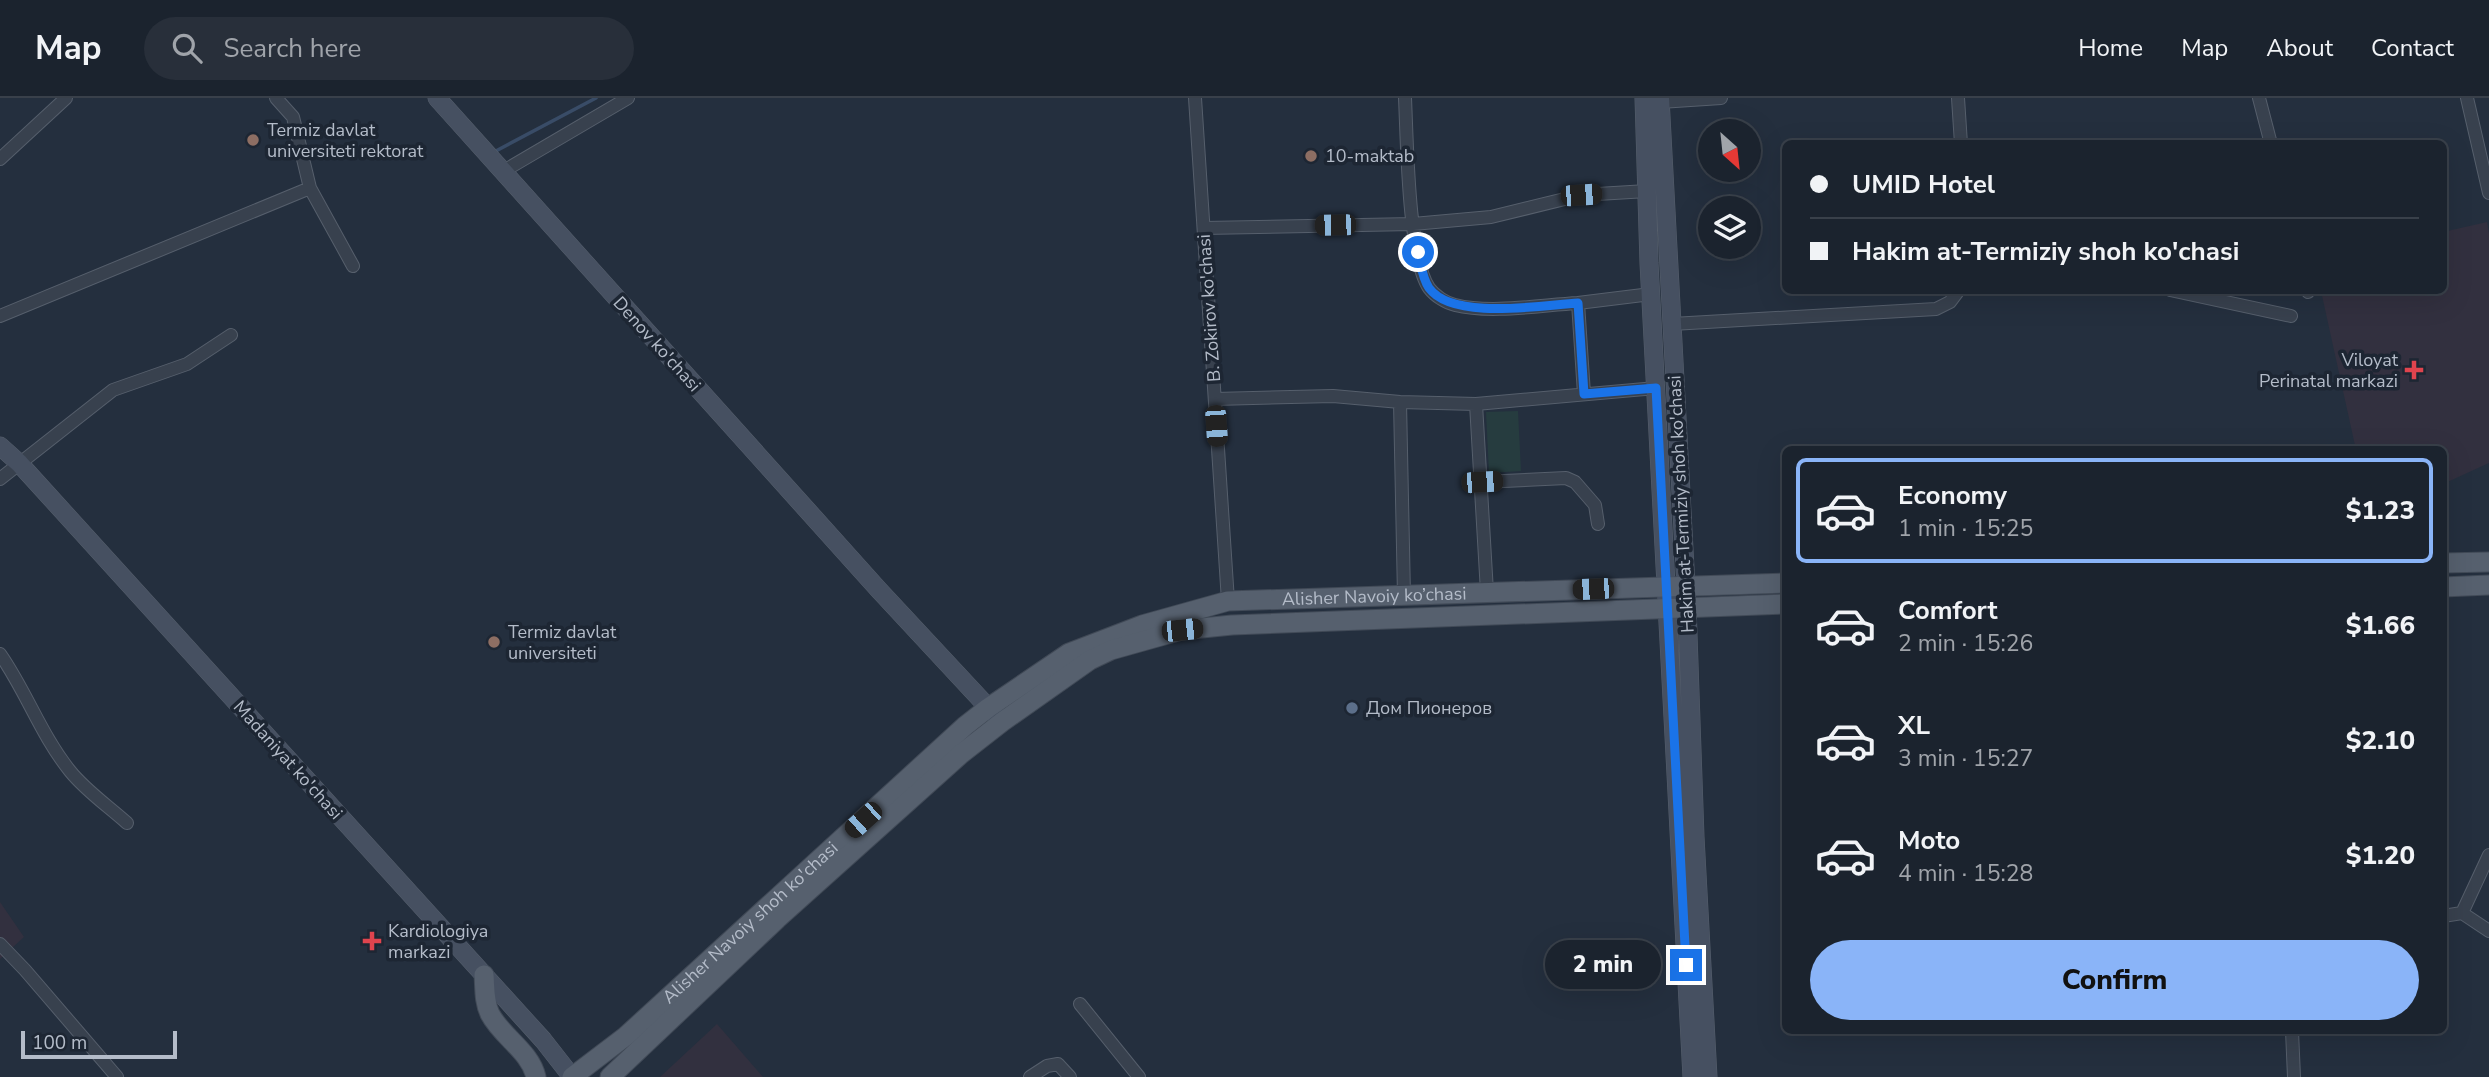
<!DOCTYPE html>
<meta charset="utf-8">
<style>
body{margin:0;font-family:"Nunito Sans",sans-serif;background:#282f3a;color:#f1f3f6;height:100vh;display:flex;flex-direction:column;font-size:26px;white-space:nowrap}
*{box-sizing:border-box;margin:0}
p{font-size:23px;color:#a0a4aa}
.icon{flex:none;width:38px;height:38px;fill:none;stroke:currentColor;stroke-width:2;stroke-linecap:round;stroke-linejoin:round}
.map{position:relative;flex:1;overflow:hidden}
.side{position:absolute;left:1782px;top:348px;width:665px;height:588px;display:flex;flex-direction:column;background:#1b232e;border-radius:10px;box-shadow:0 7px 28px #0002,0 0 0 2px #39404a}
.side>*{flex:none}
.hud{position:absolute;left:1782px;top:42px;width:665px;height:154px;border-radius:10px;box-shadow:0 7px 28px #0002,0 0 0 2px #39404a;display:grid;align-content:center;height:154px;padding:0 28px;background:#1b232e}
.needle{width:46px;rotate:153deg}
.buttons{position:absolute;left:1698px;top:21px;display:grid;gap:14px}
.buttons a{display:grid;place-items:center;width:63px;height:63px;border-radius:50%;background:#1b232e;box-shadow:0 7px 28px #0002,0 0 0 2px #39404a;font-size:35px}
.scale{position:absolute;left:21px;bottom:18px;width:156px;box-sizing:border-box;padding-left:7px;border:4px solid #b4bcc9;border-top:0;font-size:19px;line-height:24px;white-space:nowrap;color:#b4bcc9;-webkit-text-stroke:5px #1d2633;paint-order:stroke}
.end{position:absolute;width:32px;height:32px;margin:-16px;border:9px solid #1a73e8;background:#fff;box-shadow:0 0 0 4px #fff}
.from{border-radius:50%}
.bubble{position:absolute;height:49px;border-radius:24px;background:#1b232e;box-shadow:0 7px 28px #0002,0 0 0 2px #39404a;font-size:23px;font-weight:800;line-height:49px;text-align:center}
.car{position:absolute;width:21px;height:42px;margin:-21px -10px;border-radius:9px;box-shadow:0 0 5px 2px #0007;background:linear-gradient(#222 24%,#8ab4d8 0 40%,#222 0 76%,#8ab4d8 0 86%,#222 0)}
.hud b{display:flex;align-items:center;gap:24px;height:66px;font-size:26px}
.hud b+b{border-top:2px solid #39404a}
.hud i{width:18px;height:18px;background:#f1f3f6}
ul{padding:12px 0 0;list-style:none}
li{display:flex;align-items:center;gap:21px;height:105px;margin:0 14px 10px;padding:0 14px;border:4px solid transparent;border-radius:10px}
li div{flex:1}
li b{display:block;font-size:26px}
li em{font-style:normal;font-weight:800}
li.active{border-color:#8ab4f8}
li>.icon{width:63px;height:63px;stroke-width:1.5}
.button{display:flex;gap:14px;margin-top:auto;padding:14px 28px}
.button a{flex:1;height:80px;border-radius:42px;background:#8ab4f8;color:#111;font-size:28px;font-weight:800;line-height:80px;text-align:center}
header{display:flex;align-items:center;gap:42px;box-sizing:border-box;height:98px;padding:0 35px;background:#1b232e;border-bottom:2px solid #39404a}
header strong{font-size:33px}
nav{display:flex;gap:38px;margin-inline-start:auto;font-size:24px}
.search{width:490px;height:63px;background:#282f3a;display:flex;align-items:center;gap:18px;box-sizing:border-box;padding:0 24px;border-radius:38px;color:#a0a4aa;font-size:26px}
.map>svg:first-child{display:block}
.medical{fill:#32303f}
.green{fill:#263c3f}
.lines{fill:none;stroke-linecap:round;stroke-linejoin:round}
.stream{stroke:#394c67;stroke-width:3.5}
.street-casing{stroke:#565f6c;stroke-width:14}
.secondary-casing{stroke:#565f6c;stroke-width:19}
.primary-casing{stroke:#414a57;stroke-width:21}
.street{stroke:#38414e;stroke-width:12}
.secondary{stroke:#465061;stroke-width:18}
.primary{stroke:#56606e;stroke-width:19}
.route{stroke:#1a73e8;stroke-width:9}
.education-dot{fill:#8d6e63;stroke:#1d2633;stroke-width:2.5}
.health-dot{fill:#e0444e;stroke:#1d2633;stroke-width:2.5}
.service-dot{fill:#5c6f8a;stroke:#1d2633;stroke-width:2.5}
.labels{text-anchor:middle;stroke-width:7;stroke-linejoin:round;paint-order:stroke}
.poi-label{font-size:18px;fill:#b4bcc9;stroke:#1d2633;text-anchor:start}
.street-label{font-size:18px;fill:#b4bcc9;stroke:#1d2633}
</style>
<header>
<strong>Map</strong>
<div class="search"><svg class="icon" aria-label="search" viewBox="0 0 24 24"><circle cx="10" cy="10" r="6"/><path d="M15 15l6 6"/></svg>Search here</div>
<nav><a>Home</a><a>Map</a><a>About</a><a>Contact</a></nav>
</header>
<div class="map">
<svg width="2489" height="979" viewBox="0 0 2489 979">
<rect width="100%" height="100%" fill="#242f3e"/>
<path class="medical" d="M2487,124L2489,135V365L2443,386V352H2356L2321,193L2443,192V134Z
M0,804L24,839L0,861Z
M717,926L763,979H660Z"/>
<path class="green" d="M1518,313L1521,373L1489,375L1486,314Z"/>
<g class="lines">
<path class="stream" d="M494,54L596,0"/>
<defs>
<path id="street" d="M276,0L293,19L310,90L353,168
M1195,0L1228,503
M1405,0C1407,41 1408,159 1429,190C1435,198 1446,205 1455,207C1491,216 1541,207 1578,205
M1958,0L1961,46
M2259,0L2271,46
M2467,0L2489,95
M1660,4L1721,0
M0,61L66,0
M502,74L628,0
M1204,130L1413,126L1491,119L1581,97L1647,93
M2170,192L2291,218
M2307,192L2308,194
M0,218L310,90
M1672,226L1936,211L1950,204L1959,192
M1584,296L1578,205L1651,196
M1215,301L1333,298L1400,304L1476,306
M1400,304L1404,498
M0,381L113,292L187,266L231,237
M1482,384L1566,380L1575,384L1595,407L1598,426
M1487,494L1476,306L1656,290
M0,556C26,593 41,637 70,673C85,692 108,708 127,725
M2462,815L2489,757
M2443,818L2462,815L2489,833
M0,846L25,872L117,979
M1080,906L1139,979
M2292,933L2294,979
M1030,979L1047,968L1058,966L1070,979"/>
<path id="secondary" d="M437,0L878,491L998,620
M1644,0L1649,165L1692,979
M1660,0L1687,508L1695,739L1708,979
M0,348L19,365L543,942L572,979"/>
<g id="primary">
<path d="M2443,465L2489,464"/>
<path d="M2443,489L2489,487"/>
<path d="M484,877C485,890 484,904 490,916C502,939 530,953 536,979"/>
<path id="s1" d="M572,979L626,938L965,628L988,610L1069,555L1142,527L1228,503L1785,485"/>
<path d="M610,979L777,821L961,656L1002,624L1090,562L1111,552L1182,532L1232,527L1785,506"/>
</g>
</defs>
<use href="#street" class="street-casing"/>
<use href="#secondary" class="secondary-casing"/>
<use href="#primary" class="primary-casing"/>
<use href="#street" class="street"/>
<use href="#secondary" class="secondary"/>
<use href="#primary" class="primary"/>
</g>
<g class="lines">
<path class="route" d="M1418,154C1421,166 1422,180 1429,190C1453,223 1542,207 1578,205L1584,296L1656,290L1686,867"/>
</g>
<g class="education-dot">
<circle cx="253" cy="42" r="7"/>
<circle cx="1311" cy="58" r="7"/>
<circle cx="494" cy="544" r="7"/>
</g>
<g class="health-dot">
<path d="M2410.5 261.5h7v7h7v7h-7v7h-7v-7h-7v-7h7z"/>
<path d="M368.5 832.5h7v7h7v7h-7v7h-7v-7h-7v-7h7z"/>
</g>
<circle class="service-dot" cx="1352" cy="610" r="7"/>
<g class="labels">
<g class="poi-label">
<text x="267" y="38">Termiz davlat<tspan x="267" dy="21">universiteti rektorat</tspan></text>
<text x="1325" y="64">10-maktab</text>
<text x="2398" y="268" text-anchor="end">Viloyat<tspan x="2398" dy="21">Perinatal markazi</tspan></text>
<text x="508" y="540">Termiz davlat<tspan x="508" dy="21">universiteti</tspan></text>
<text x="1366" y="616">Дом Пионеров</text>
<text x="388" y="839">Kardiologiya<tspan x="388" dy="21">markazi</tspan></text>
</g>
<g class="street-label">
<text transform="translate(1209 210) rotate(-94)" y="6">B. Zokirov ko'chasi</text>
<text transform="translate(657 246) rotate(48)" y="6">Denov ko'chasi</text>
<text transform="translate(1681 406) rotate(-93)" y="6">Hakim at-Termiziy shoh ko'chasi</text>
<text dy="6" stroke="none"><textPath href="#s1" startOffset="968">Alisher Navoiy ko’chasi</textPath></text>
<text transform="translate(288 662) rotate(48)" y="6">Madaniyat ko'chasi</text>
<text dy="6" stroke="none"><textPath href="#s1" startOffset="236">Alisher Navoiy shoh ko'chasi</textPath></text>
</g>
</g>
</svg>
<div class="buttons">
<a><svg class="needle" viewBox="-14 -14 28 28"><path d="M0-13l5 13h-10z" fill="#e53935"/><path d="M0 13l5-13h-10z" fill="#a0a4aa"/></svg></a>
<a><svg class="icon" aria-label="layers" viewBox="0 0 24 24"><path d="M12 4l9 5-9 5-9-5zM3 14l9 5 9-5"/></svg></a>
</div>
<div class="scale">100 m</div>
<i class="end from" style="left:1418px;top:154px"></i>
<i class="end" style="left:1686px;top:867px"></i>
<div class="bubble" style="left:1545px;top:842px;width:116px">2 min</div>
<i class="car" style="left:1581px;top:97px;rotate:86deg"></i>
<i class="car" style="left:1335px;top:127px;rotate:269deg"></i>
<i class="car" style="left:1216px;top:328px;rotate:176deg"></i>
<i class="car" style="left:1482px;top:384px;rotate:87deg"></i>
<i class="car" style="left:1593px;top:491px;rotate:268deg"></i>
<i class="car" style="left:1182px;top:532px;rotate:84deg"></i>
<i class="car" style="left:863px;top:722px;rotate:228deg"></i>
<div class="hud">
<b><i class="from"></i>UMID Hotel</b>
<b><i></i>Hakim at-Termiziy shoh ko'chasi</b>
</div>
<section class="side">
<ul>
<li class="active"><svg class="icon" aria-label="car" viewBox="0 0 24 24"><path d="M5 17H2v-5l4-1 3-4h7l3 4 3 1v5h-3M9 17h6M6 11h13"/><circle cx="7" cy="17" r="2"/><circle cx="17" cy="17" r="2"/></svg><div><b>Economy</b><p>1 min · 15:25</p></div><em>$1.23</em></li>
<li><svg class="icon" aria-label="car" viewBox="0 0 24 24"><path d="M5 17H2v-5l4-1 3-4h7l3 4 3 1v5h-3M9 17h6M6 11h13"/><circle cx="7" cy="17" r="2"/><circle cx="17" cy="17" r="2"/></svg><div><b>Comfort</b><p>2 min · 15:26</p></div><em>$1.66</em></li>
<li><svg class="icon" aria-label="car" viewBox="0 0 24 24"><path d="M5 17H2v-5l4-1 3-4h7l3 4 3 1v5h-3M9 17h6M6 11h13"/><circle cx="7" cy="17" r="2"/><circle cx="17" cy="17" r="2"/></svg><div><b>XL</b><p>3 min · 15:27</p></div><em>$2.10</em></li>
<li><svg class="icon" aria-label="car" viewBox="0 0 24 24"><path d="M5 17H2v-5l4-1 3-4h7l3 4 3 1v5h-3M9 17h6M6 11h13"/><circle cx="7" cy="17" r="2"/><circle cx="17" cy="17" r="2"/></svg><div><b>Moto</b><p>4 min · 15:28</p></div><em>$1.20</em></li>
</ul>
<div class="button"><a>Confirm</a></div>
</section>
</div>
